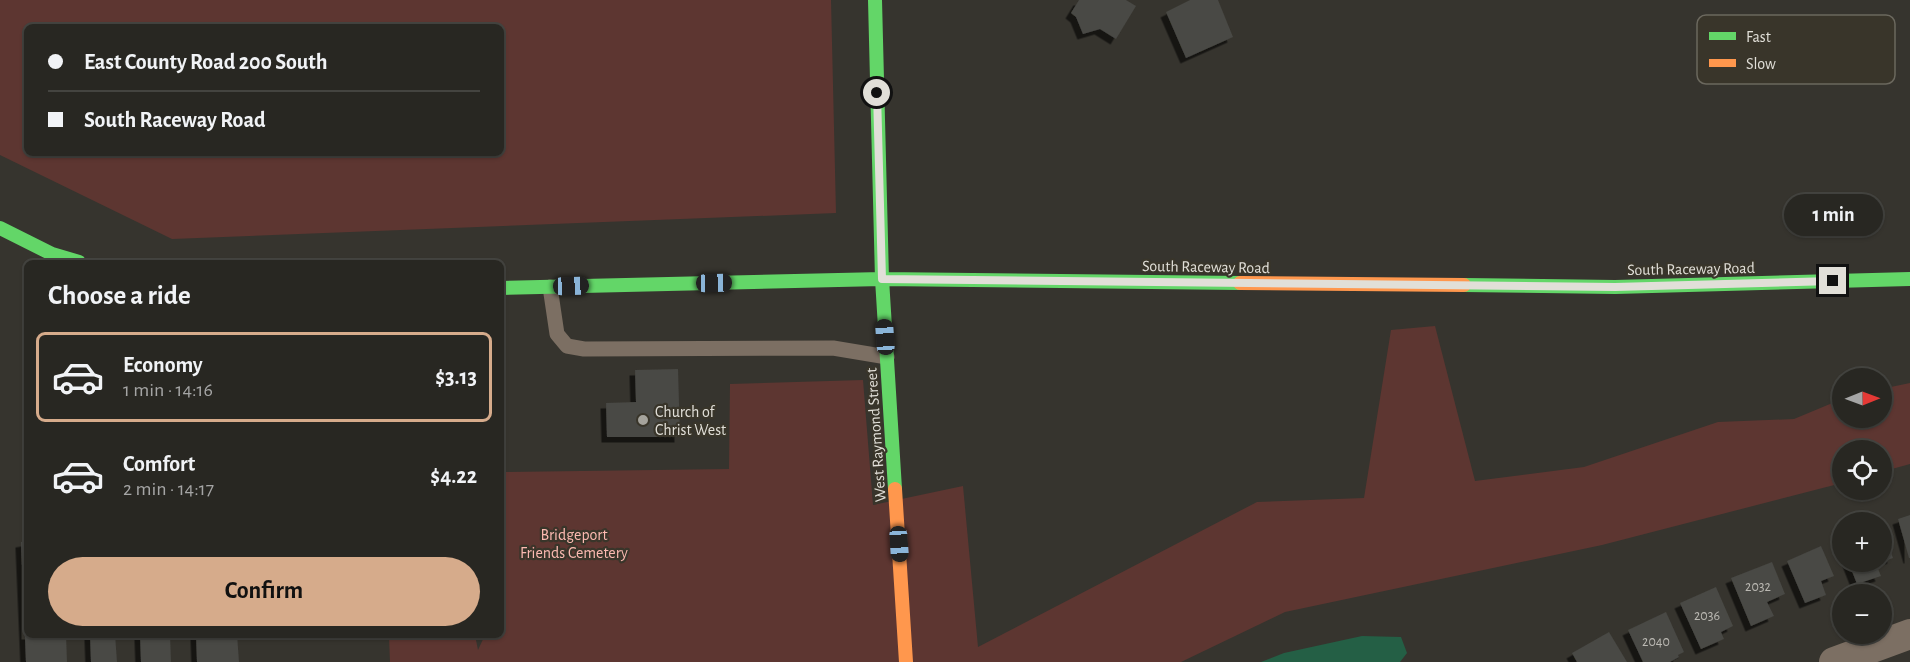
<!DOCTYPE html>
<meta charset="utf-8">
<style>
body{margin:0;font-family:"Alegreya Sans",sans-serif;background:#302f2a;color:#f1f3f6;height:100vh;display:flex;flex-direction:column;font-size:22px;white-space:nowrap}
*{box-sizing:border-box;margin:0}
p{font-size:20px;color:#a5a5a5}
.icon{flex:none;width:33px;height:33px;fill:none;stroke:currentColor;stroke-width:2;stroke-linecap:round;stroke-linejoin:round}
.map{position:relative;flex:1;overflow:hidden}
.side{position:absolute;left:24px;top:260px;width:480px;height:378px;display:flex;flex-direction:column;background:#282722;border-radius:9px;box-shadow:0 2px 4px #0004,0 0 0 2px #444440}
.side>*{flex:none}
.banner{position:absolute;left:24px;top:24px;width:480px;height:132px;border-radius:9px;box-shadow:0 2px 4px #0004,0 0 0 2px #444440;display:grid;align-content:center;height:132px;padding:0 24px;background:#282722}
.needle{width:39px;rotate:89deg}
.tools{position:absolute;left:1832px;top:368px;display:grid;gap:12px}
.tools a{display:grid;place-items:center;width:60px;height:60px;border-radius:50%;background:#282722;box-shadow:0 2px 4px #0004,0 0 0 2px #444440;font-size:30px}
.end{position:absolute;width:27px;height:27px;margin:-14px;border:8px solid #e1dfd8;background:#111;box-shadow:0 0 0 3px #111}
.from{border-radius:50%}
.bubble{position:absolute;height:42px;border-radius:21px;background:#282722;box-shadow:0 2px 4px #0004,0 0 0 2px #444440;font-size:20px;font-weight:700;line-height:42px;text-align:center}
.car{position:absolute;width:18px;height:36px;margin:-18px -9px;border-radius:8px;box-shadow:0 0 4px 2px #0007;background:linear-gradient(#222 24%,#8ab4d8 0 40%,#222 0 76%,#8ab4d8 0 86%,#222 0)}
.banner b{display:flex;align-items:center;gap:21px;height:57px;font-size:22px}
.banner b+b{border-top:2px solid #444440}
.banner i{width:15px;height:15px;background:#f1f3f6}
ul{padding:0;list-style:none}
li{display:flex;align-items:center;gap:18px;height:90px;margin:0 12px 9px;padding:0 12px;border:3px solid transparent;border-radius:9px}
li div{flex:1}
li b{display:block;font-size:22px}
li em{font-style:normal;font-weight:700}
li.current{border-color:#d6ab8b}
li>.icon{width:54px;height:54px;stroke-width:1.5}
h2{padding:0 24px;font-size:27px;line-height:72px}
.button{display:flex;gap:12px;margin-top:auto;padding:12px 24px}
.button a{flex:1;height:69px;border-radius:36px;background:#d6ab8b;color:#111;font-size:24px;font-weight:700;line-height:69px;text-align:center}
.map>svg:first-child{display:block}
.green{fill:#5d3631;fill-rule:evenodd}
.water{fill:#245f45}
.building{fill:#484844;filter:url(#shadow)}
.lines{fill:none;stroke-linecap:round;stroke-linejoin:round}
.lane{stroke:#7c6f63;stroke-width:15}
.street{stroke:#7c6f63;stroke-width:30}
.fast{stroke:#63d668;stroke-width:14}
.slow{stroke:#ff974d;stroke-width:14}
.route{stroke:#e1dfd8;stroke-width:8}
.poi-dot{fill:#a5a39c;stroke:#39352a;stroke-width:2}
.labels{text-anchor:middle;stroke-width:4.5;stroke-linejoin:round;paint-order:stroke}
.number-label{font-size:14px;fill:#bbb9b3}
.street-label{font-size:16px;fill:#e1dfd8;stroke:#39352a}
.poi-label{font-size:16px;fill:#e1dfd8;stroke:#39352a;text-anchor:start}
.park-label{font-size:16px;fill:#fcbab1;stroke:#39352a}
.key{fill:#39352a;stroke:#6b685e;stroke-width:1.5}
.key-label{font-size:16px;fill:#e1dfd8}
</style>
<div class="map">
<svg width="1910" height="662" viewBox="0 0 1910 662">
<defs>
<filter id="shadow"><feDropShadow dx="-5.5" dy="5.5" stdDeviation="0" flood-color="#0009"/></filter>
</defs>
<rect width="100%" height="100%" fill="#36342e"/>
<path class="green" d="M0,0H831L836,213L172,239L0,155ZM27,27H501V153H27Z
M1435,326L1475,481L1584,467L1718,422L1794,419L1842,399V417H1881V389L1910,383V464L1881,472V450H1842V483L1602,545L1285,612L1181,662H390L389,635H475L478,650L485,635L501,634V472L729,469L730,384L863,380L873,505L963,486L978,647L1257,502L1364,498L1391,330Z"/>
<path class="water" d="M1362,636L1401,637L1407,653L1400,662H1261L1284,653Z"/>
<path class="building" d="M1079,0H1126L1136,6L1116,39L1100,29L1083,34L1076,17L1071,13Z
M1190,0H1218L1233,37L1186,58L1166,12Z
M678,369L680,437H607L606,403L636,402L635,370Z
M1910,515V558H1909L1898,519Z
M1881,527L1893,558L1876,564L1881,576L1857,584L1848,561H1881Z
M27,541V634H66L67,662H26L21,542Z
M1821,546L1834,576L1821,581L1826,595L1805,603L1787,561Z
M1772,562L1785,594L1767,602L1774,616L1751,626L1731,578Z
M1716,587L1733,626L1721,632L1724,639L1701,649L1680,603Z
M1666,612L1684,652L1678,655L1679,657L1670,662H1643L1628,630Z
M1609,632L1627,662H1577L1572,653Z
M90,634H115L117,662H91Z
M140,634H170L171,662H141Z
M196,634H237L239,662H197Z"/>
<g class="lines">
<path class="lane" d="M550,287L557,334L567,346L584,349L833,348L887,357"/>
<path class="street" d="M1834,662L1910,634"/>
<path class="fast" d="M875,0L882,279L895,489
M0,228L52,254L79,262
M1464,285L1615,287L1910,279
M501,288L882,279L1240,283"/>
<path class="slow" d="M1240,283L1464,285
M895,489L906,662"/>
</g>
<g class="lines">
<path class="route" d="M877,93L882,279L1615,287L1833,281"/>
</g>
<circle class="poi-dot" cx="643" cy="420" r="6"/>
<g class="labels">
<g class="number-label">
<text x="1758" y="591">2032</text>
<text x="1707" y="620">2036</text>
<text x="1656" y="646">2040</text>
</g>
<g class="street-label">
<text transform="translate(1206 266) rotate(1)" y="6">South Raceway Road</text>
<text transform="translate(1691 268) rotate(-1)" y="6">South Raceway Road</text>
<text transform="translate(875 435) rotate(-94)" y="6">West Raymond Street</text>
</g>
<g class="poi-label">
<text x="655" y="417">Church of<tspan x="655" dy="18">Christ West</tspan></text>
</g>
<g class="park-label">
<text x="574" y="540">Bridgeport<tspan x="574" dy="18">Friends Cemetery</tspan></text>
</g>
</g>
<rect x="1697" y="15" width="198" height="69" rx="9" class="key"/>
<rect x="1709" y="32" width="27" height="8" fill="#63d668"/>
<rect x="1709" y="59" width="27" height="8" fill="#ff974d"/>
<g class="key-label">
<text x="1746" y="42">Fast</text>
<text x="1746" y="69">Slow</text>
</g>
</svg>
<div class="tools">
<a><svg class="needle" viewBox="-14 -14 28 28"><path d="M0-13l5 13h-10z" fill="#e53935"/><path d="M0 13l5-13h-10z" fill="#a5a5a5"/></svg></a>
<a><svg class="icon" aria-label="locate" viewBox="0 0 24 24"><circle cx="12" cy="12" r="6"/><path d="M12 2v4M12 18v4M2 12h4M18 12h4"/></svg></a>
<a>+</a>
<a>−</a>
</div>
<i class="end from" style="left:877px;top:93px"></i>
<i class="end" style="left:1833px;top:281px"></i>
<div class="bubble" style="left:1784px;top:194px;width:99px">1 min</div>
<i class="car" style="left:714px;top:283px;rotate:89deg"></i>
<i class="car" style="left:571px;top:286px;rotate:88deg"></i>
<i class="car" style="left:885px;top:337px;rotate:356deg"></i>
<i class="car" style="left:899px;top:544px;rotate:176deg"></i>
<div class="banner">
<b><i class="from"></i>East County Road 200 South</b>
<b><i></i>South Raceway Road</b>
</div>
<section class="side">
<h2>Choose a ride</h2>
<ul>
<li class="current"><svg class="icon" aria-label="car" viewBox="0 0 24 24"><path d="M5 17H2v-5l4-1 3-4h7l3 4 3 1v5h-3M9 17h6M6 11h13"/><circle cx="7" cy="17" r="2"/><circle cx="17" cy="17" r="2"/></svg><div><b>Economy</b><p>1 min · 14:16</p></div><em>$3.13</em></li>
<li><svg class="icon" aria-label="car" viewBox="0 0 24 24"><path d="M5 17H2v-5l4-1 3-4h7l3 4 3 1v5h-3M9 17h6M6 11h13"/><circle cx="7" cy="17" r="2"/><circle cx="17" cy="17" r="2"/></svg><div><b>Comfort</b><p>2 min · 14:17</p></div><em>$4.22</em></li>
</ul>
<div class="button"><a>Confirm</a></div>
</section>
</div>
